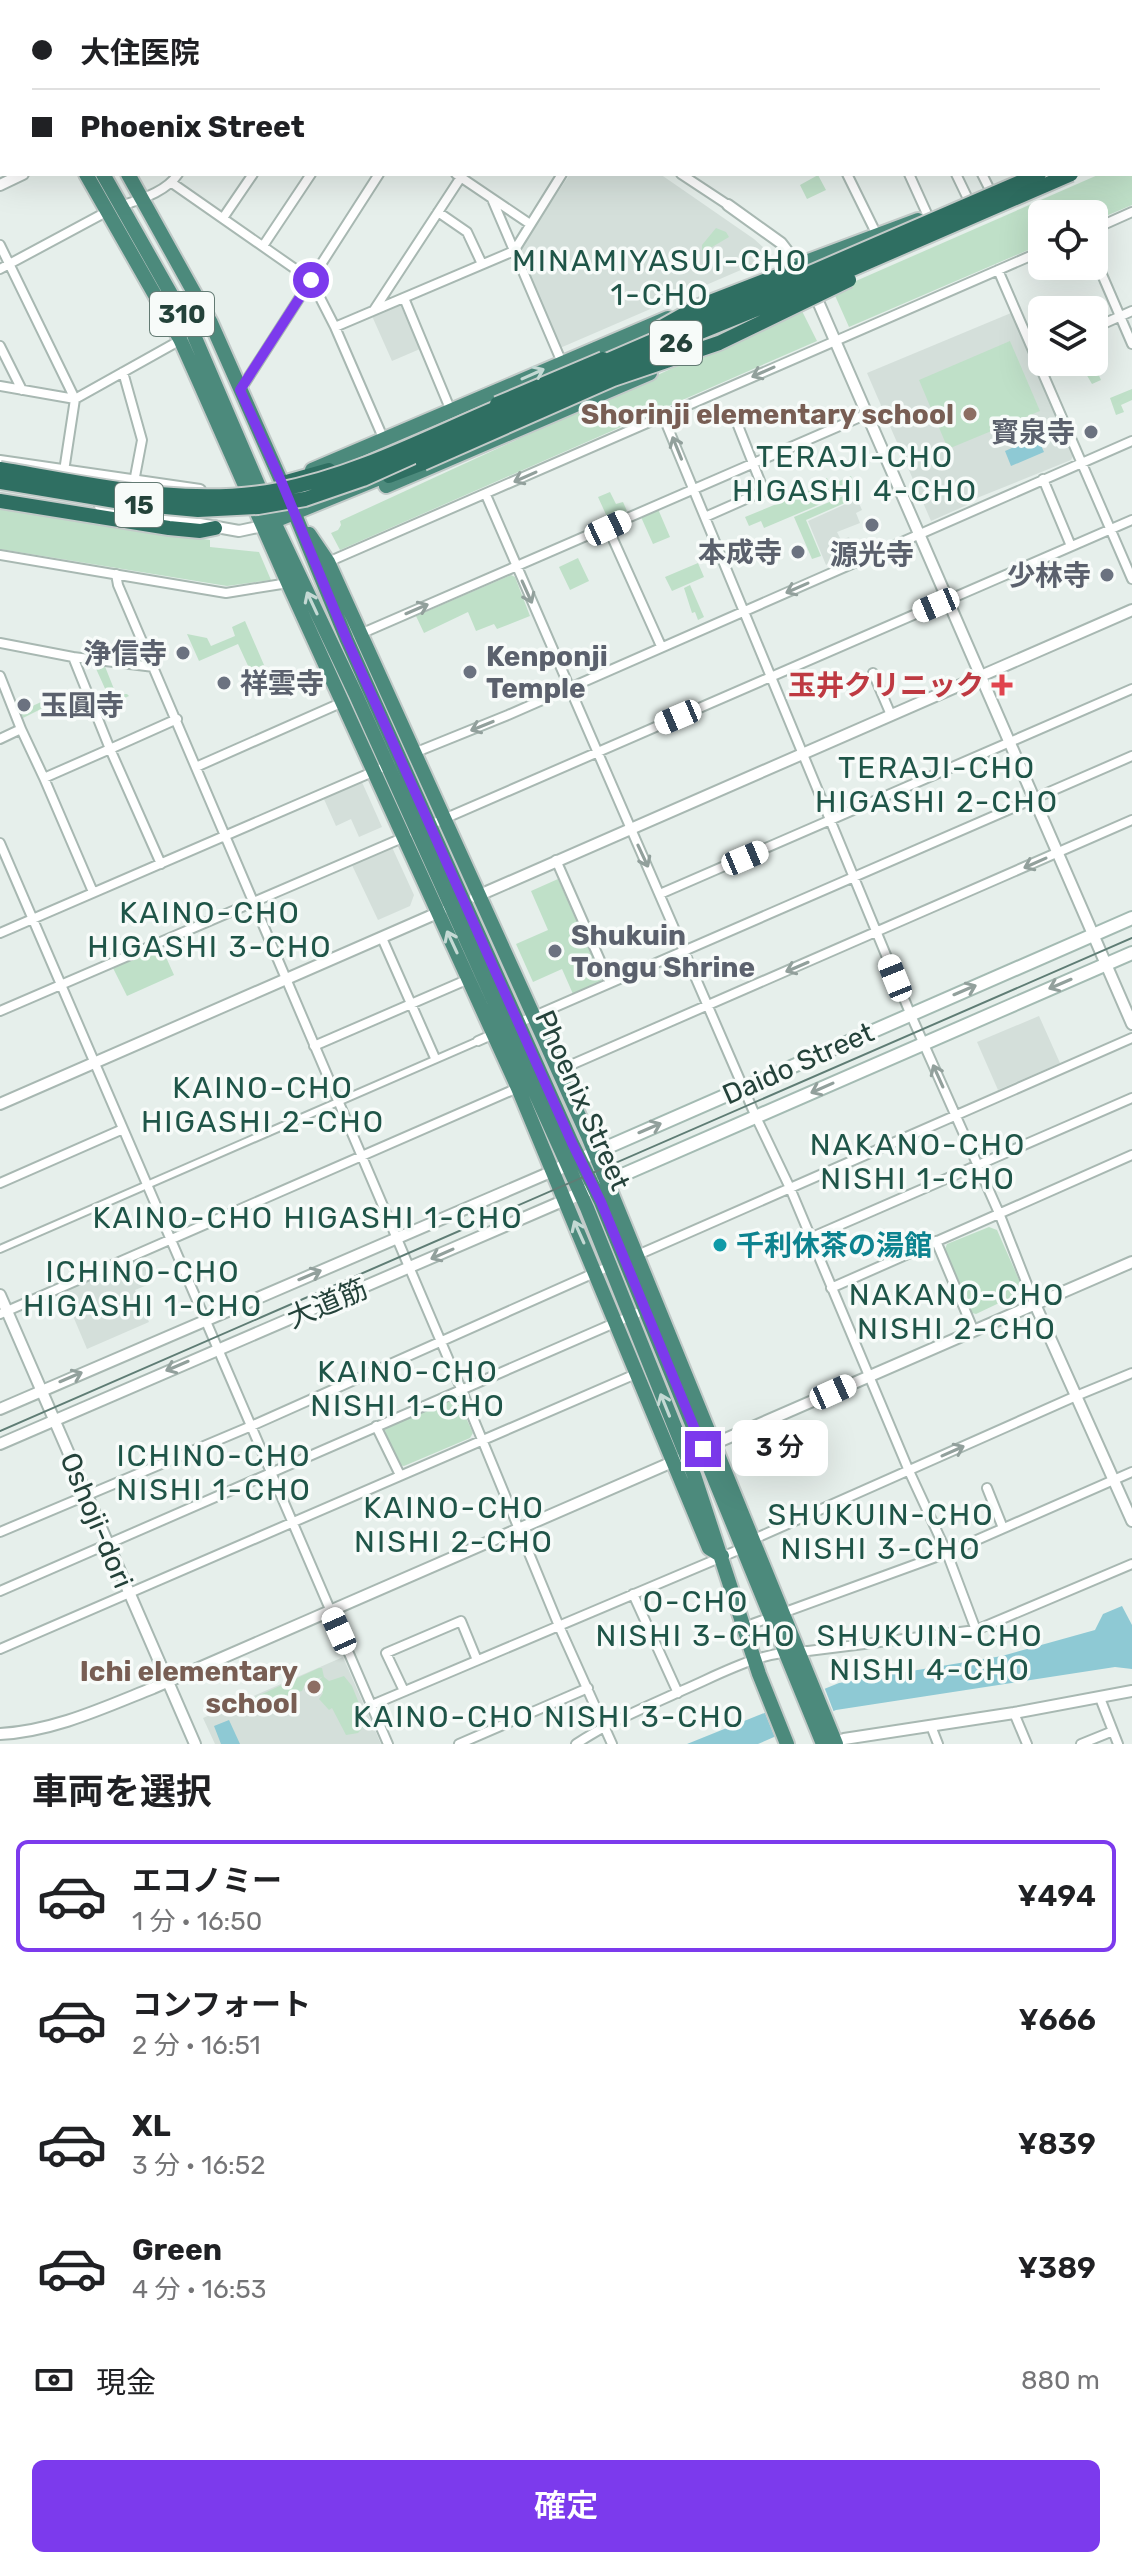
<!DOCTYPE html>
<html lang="ja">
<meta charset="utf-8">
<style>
body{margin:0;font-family:Rubik,"Noto Sans JP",sans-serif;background:#f2f2f2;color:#202124;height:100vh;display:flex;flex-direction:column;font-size:30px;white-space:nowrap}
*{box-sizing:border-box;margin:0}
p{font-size:26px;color:#757577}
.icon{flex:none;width:44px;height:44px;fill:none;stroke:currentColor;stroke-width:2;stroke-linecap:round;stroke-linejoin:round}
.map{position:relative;height:1744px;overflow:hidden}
.sheet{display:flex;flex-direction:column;background:#fff;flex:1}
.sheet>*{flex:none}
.guide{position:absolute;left:0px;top:0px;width:1132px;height:176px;box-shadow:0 8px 32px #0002;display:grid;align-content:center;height:176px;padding:0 32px;background:#fff}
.fabs{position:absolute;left:1028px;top:200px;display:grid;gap:16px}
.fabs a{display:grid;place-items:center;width:80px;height:80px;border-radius:12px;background:#fff;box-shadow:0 8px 32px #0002;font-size:40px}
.end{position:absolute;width:36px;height:36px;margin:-18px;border:10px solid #7c3aed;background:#fff;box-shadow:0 0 0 4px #fff}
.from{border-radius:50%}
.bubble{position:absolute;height:56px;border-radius:12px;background:#fff;box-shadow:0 8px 32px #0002;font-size:26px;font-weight:600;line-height:56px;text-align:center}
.car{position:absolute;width:24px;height:48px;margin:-24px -12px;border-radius:10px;box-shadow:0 0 6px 2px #0007;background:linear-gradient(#fff 24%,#345 0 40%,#fff 0 76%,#345 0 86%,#fff 0)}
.guide b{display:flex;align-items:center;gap:28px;height:76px;font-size:30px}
.guide b+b{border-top:2px solid #e0e0e0}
.guide i{width:20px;height:20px;background:#202124}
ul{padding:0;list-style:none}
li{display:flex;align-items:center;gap:24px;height:112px;margin:0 16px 12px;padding:0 16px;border:4px solid transparent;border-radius:12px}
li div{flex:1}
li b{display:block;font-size:30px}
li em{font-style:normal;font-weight:600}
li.selected{border-color:#7c3aed}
li>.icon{width:72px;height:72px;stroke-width:1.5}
h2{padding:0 32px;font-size:36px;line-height:96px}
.pay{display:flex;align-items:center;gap:20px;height:88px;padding:0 32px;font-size:30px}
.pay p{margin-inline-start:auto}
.button{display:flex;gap:16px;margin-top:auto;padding:16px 32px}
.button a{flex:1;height:92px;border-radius:12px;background:#7c3aed;color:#fff;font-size:32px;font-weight:600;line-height:92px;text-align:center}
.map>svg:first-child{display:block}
.built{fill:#d4dfda}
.green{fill:#bfe0c8}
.water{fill:#8ec9d4}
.pier{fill:#e6efeb}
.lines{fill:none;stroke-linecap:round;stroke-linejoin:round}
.pedestrian-casing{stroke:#a8b8b2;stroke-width:10}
.minor-casing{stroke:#a8b8b2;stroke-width:12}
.tertiary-casing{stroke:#a8b8b2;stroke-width:14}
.secondary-casing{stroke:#a4bbb3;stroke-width:16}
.trunk-casing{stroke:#c2cac8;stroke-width:18}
.motorway-casing{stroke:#c2cac8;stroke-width:18}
.pedestrian{stroke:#fff;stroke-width:6}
.minor{stroke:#fff;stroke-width:8}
.tertiary{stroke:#fff;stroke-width:10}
.secondary{stroke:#fff;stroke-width:12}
.trunk{stroke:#4c8a7c;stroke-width:14}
.motorway{stroke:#2f6f62;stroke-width:14}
.tram{stroke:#5f7d75;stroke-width:2}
.motorway-bridge-casing{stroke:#c2cac8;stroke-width:18;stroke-linecap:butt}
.motorway-bridge{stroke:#2f6f62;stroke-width:14}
.oneway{stroke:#92a09c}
.oneway2{stroke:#c4d9d4}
.route{stroke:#7c3aed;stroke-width:10}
.education-dot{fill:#8d6e63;stroke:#f7fbf9;stroke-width:3}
.worship-dot{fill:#6b7280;stroke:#f7fbf9;stroke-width:3}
.health-dot{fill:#e0444e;stroke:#f7fbf9;stroke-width:3}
.culture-dot{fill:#0f9aa8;stroke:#f7fbf9;stroke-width:3}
.labels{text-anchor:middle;stroke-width:7;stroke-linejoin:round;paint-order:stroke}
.shield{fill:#f7fbf9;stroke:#637a73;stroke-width:2}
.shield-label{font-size:26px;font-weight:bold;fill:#24423a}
.education-label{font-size:28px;font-weight:bold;fill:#785e54;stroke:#f7fbf9;text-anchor:end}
.worship-label{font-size:28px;font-weight:bold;fill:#5b616d;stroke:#f7fbf9;text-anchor:end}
.health-label{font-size:28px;font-weight:bold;fill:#be3a42;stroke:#f7fbf9;text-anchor:end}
.street-label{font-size:28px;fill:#24423a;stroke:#f7fbf9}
.culture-label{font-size:28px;font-weight:bold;fill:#0d838f;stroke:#f7fbf9;text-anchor:start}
.neighbourhood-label{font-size:30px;letter-spacing:2px;fill:#1f5548;stroke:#f7fbf9}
</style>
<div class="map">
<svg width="1132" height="1744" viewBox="0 0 1132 1744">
<rect width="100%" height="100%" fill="#e6efeb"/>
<path class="built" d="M504,0H672L671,2Z
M570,174H660L754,239L773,256L560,348L518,252Z
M400,304L420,349L392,361L372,316Z
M1011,313L1073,456L1071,460L967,502V505L931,521L867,373Z
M857,499L862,510L856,513L860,523L837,532L841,540L849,537L855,552L826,565L808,521Z
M361,780L382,827L359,837L351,819L336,826L323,797Z
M391,845L414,895L410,906L378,920L351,863Z
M1039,1016L1060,1063L998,1090L977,1042Z
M140,1257L152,1283L135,1290L149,1322L87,1349L62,1290Z
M343,1657L381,1744H215L203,1718Z"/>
<path class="green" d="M1132,160V205L1094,221V214H1042V244L849,327L833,291L1100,174H1130Z
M818,175L826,190L807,199L800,185Z
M716,228L726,232L729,237L707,250H702V245Z
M801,309L817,341L340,550L331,533L338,530L341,525L340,521Z
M1010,341L1040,411L948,449L919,380Z
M1079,362H1093L1101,380L1092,384Z
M1132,389V400L1121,405L1124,412L1116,415L1110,398Z
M851,476L856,489L764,528L761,521L749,526L745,517L820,486V482L827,478L830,485Z
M610,492L616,504L623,502L627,511L608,519L598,497Z
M853,492L856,498L806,520L821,556L812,559L794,517Z
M0,507L210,540V547L259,552L271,580L227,586L0,549Z
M658,509L670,537L653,544L641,517Z
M578,558L589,581L570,590L559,567Z
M698,563L704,577L672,591L665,577Z
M511,575L515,577L530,616L497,629L494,624L476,631L468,612L424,633L416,616Z
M690,585L704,617L698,620L695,612L692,613L684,588Z
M245,621L264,665L250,670L238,644L199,661L187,634L207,638L211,646L235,636L232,627Z
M93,662L104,664L116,694H127L129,696L112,704Z
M69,689L75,703L62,709L57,701L23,718L21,713L26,709Z
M558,879L602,978L600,982L573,994L562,969L533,982L516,944L548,930L531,891Z
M161,946L174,975L127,996L113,968Z
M989,1227L997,1230L1024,1291L976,1314L972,1313L945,1249L947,1244Z
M453,1399L458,1400L473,1433L470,1438L404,1466L398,1465L384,1428Z
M319,1668H322L324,1677L329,1681L344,1676L352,1686L367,1723L358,1733L346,1735L332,1708L329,1710L319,1699L323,1693L314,1685L322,1677L306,1682L302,1691C279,1695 274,1708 245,1702Z"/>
<path class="water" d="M1037,437L1044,452L1011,466L1005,451Z
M1122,1606L1132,1625V1669L1115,1667L836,1710L758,1744H687L839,1683L1002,1656L1095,1630L1103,1614Z
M229,1720L240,1744H221L214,1726Z"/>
<path class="pier" d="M823,1684L835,1715L776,1740L763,1708Z"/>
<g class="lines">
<defs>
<path id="pedestrian" d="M0,1249L478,1041"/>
<path id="minor" d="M133,0L134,2
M199,0L202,2
M440,0L443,2
M785,0L789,2
M825,0L826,2
M924,0L925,2
M1004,0L1005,2
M88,2L91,0
M292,2L293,0
M317,2L318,0
M368,2L369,0
M461,2L462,0
M491,2L492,0
M675,2L676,0
M888,2L890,0
M1071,2L1073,0
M1130,58L1132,59
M456,174L530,224
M681,174L728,205
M847,174L877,235
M909,174L928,216
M956,174L969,201
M982,174L991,192
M172,183L311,280L335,327L384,440
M492,199L563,365
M121,206C141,199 166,192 178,174
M438,212L467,232L482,264
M223,218L253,174
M1094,229L1132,212
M0,245L75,399L64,471
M263,246L311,174
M1094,256L1132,344
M0,269L108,211
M998,270L1132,579
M404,298L451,411
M374,310L463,174
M335,327L514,251L562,174
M1094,328L1132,311
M0,346L22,390
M123,372L142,440L134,482
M0,386L75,399L211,323
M241,389L379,174
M663,416L910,1013L999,1213L1034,1302
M1043,479L1071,546
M486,495L756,1117L790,1188L909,1471L947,1553L976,1630
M705,517L764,491L737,423
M608,528L661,646
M0,555L226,593L288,583
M328,562L1042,251
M116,574L118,585L462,1391L559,1626L612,1744
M358,635L867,414
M0,643L73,657
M873,673L891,715
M0,676L21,729L0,739
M21,729L44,778L110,749L73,657L154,667
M414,753L508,715L1132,441
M196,767L343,702
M44,778L93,892
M430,825L1132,520
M0,843L388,1744
M556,860L610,983
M161,864L110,749L177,719
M660,894L1132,689
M0,933L391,764
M382,938L435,1058
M0,1011L407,836
M516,1024L1132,756
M478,1041L496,1033
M314,1046L471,978
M557,1071L1132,820
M0,1183L123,1129
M810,1238L1132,1098
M936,1241L973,1329
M633,1257L1132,1038
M831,1288L1132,1155
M0,1314L522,1086
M376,1426L400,1475
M987,1488L1003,1528
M0,1532L249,1427L610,1266
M0,1591L649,1308
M633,1594L678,1693
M744,1627L947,1553L1132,1472
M0,1649L638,1373
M404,1691L386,1653L461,1621L477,1660
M1100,1698L1118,1744
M372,1705L743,1548L754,1539L1076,1396L1132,1373
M1014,1713L1027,1744
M931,1726L938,1744
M459,1744L588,1688
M576,1744C609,1722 644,1708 681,1691C723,1673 761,1650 808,1651L976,1630L1132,1564
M1081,1744L1113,1731"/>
<path id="tertiary" d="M0,185L23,174
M728,205L781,243L801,269
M813,290L1132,1024
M0,461L200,490
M100,506L239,531L263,526
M475,897L1132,610
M0,1104L442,911
M0,1295L195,1744
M1034,1302L1132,1521
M0,1409L553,1171
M0,1444L565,1200
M0,1734C54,1731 103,1708 153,1688L1132,1262
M832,1744L844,1739L1014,1713L1132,1691"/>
<path id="secondary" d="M553,1171L1132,918
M565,1200L1132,953"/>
<path id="trunk" d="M5,0L6,2
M26,0L27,2
M38,0L39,2
M0,18L2,22
M86,174L180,339L201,386L288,583L518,1088L709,1548L722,1556
M103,174L193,333L274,522L356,695L587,1208L694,1475L759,1674L787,1744
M128,174L211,323L282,483L347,640L572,1143L601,1202L823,1744
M787,269L918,220
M684,349L759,315
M312,470L668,318
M386,486L650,373
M267,524L399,470
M309,534L328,562L588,1136L836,1744"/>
<path id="motorway" d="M1130,135L1132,134
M1130,148L1132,147
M389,476L423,463
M283,483L329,470
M0,501L169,528L200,531L215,528"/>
</defs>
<use href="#pedestrian" class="pedestrian-casing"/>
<use href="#minor" class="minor-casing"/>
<use href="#tertiary" class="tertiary-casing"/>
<use href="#secondary" class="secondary-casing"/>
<use href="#trunk" class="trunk-casing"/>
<use href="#motorway" class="motorway-casing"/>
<use href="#pedestrian" class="pedestrian"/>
<use href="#minor" class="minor"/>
<use href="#tertiary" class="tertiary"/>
<use href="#secondary" class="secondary"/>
<use href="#trunk" class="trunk"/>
<use href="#motorway" class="motorway"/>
<path class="tram" d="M0,1431L1132,938"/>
<defs>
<path id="motorway-bridge" d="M656,330L697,307L798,268
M595,366L1039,174
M497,404L603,359
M423,463L613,379L719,343L849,280
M0,469C91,484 186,508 278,490C358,475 432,435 506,404
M0,482L133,504L198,510L258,507L305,499L363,479L587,378L799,292L1071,174"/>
</defs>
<use href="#motorway-bridge" class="motorway-bridge-casing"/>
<use href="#motorway-bridge" class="motorway-bridge"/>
</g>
<defs><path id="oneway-shaft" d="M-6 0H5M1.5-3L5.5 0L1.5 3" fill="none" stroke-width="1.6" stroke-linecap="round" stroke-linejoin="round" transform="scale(2)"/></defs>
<g class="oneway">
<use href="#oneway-shaft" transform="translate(763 372) rotate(156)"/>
<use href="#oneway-shaft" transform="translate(677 448) rotate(-112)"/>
<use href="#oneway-shaft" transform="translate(525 477) rotate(156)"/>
<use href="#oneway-shaft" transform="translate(797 588) rotate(156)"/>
<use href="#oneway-shaft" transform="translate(527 592) rotate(66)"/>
<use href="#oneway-shaft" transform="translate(417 609) rotate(-23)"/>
<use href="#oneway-shaft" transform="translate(482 726) rotate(158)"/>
<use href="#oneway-shaft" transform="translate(643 856) rotate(65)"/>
<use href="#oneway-shaft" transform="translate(1035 863) rotate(156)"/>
<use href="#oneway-shaft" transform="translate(797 967) rotate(157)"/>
<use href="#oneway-shaft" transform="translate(1060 984) rotate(157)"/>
<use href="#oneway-shaft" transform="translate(965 990) rotate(-23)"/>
<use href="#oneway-shaft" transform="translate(938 1076) rotate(-114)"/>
<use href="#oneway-shaft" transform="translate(822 1088) rotate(156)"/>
<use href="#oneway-shaft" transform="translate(650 1128) rotate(-23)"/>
<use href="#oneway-shaft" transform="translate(442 1254) rotate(156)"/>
<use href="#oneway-shaft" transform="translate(310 1275) rotate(-23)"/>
<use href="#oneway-shaft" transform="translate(177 1366) rotate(157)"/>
<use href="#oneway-shaft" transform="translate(71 1377) rotate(-23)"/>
<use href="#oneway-shaft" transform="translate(953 1451) rotate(-24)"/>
</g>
<g class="oneway2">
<use href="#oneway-shaft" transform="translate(533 374) rotate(-24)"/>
<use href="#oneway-shaft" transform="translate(312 603) rotate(-115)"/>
<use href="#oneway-shaft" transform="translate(452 942) rotate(-115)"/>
<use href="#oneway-shaft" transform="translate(579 1232) rotate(-114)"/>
<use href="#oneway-shaft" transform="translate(665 1405) rotate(-112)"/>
</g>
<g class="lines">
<path class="route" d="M311,280L240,390L282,483L347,640L572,1143L601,1202L703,1449"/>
</g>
<g class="education-dot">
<circle cx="970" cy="414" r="8"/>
<circle cx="314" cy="1687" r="8"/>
</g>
<g class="worship-dot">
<circle cx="1091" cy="432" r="8"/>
<circle cx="872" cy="525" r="8"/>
<circle cx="798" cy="552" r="8"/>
<circle cx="1107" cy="575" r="8"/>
<circle cx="183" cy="653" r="8"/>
<circle cx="470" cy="672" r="8"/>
<circle cx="224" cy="683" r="8"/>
<circle cx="24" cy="705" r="8"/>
<circle cx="555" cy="951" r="8"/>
</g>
<path class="health-dot" d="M998 673h8v8h8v8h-8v8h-8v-8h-8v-8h8z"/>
<circle class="culture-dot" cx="720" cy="1245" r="8"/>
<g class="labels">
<g class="shield">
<rect x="150" y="292" width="64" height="44" rx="6"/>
<rect x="650" y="321" width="52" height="44" rx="6"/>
<rect x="115" y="483" width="48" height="44" rx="6"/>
</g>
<g class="shield-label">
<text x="182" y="323">310</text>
<text x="676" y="352">26</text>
<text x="139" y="514">15</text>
</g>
<g class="education-label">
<text x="954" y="424">Shorinji elementary school</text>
<text x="298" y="1681">Ichi elementary<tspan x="298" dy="32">school</tspan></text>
</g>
<g class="worship-label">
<text x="1075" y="442">寳泉寺</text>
<text x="782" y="562">本成寺</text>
<text x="872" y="564" text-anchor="middle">源光寺</text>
<text x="1091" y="585">少林寺</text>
<text x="167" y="663">浄信寺</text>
<text x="486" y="666" text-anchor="start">Kenponji<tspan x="486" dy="32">Temple</tspan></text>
<text x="240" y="693" text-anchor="start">祥雲寺</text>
<text x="40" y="715" text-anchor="start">玉圓寺</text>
<text x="571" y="945" text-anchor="start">Shukuin<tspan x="571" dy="32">Tongu Shrine</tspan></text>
</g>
<g class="health-label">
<text x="984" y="695">玉井クリニック</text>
</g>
<g class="street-label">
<text transform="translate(798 1063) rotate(-24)" y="10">Daido Street</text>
<text transform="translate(583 1100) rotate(66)" y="10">Phoenix Street</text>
<text transform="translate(327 1303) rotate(-23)" y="10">大道筋</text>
<text transform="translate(97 1520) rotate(67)" y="10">Oshoji-dori</text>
</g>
<g class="culture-label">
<text x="736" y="1255">千利休茶の湯館</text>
</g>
<g class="neighbourhood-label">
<text x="660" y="271">MINAMIYASUI-CHO<tspan x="660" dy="34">1-CHO</tspan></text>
<text x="855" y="467">TERAJI-CHO<tspan x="855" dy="34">HIGASHI 4-CHO</tspan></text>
<text x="937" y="778">TERAJI-CHO<tspan x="937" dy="34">HIGASHI 2-CHO</tspan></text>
<text x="210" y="923">KAINO-CHO<tspan x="210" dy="34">HIGASHI 3-CHO</tspan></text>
<text x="263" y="1098">KAINO-CHO<tspan x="263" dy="34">HIGASHI 2-CHO</tspan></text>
<text x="918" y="1155">NAKANO-CHO<tspan x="918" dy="34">NISHI 1-CHO</tspan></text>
<text x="308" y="1228">KAINO-CHO HIGASHI 1-CHO</text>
<text x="143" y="1282">ICHINO-CHO<tspan x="143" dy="34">HIGASHI 1-CHO</tspan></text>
<text x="957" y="1305">NAKANO-CHO<tspan x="957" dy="34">NISHI 2-CHO</tspan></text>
<text x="408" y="1382">KAINO-CHO<tspan x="408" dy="34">NISHI 1-CHO</tspan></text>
<text x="214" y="1466">ICHINO-CHO<tspan x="214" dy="34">NISHI 1-CHO</tspan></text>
<text x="454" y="1518">KAINO-CHO<tspan x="454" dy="34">NISHI 2-CHO</tspan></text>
<text x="881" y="1525">SHUKUIN-CHO<tspan x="881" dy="34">NISHI 3-CHO</tspan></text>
<text x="696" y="1612">O-CHO<tspan x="696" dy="34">NISHI 3-CHO</tspan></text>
<text x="930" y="1646">SHUKUIN-CHO<tspan x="930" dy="34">NISHI 4-CHO</tspan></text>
<text x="549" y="1727">KAINO-CHO NISHI 3-CHO</text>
</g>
</g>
</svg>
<div class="fabs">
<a><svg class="icon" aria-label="locate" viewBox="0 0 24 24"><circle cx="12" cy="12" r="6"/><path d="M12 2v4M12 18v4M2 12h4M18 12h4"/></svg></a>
<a><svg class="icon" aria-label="layers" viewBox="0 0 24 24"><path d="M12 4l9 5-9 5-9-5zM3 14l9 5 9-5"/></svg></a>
</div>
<i class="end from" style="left:311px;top:280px"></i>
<i class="end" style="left:703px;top:1449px"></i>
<div class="bubble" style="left:732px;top:1420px;width:96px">3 分</div>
<i class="car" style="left:608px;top:528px;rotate:65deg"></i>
<i class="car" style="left:936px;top:605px;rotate:247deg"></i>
<i class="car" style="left:678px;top:717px;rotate:247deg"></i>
<i class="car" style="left:745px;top:858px;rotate:67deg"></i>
<i class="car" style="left:895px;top:978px;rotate:338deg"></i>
<i class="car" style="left:833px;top:1392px;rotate:66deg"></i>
<i class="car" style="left:339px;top:1631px;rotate:336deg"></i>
<div class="guide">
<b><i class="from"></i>大住医院</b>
<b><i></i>Phoenix Street</b>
</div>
</div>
<section class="sheet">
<h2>車両を選択</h2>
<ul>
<li class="selected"><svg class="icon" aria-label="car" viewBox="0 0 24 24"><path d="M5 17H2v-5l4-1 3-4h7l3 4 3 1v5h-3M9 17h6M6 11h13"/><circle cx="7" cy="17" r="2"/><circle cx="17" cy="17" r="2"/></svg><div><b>エコノミー</b><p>1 分 · 16:50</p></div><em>¥494</em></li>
<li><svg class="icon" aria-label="car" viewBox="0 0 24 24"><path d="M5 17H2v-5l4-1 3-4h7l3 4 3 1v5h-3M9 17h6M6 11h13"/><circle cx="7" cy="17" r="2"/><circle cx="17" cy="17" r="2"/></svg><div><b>コンフォート</b><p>2 分 · 16:51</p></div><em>¥666</em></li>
<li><svg class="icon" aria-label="car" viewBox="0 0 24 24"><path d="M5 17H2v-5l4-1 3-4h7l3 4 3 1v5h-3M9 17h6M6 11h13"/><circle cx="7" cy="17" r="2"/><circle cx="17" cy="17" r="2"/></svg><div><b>XL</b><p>3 分 · 16:52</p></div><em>¥839</em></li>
<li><svg class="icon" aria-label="car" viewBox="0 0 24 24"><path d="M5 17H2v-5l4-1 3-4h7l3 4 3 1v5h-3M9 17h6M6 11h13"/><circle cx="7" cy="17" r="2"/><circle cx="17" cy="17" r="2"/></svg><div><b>Green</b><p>4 分 · 16:53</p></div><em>¥389</em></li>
</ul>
<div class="pay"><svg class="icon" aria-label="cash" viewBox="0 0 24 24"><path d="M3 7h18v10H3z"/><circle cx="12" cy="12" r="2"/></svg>現金<p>880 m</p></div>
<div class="button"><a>確定</a></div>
</section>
